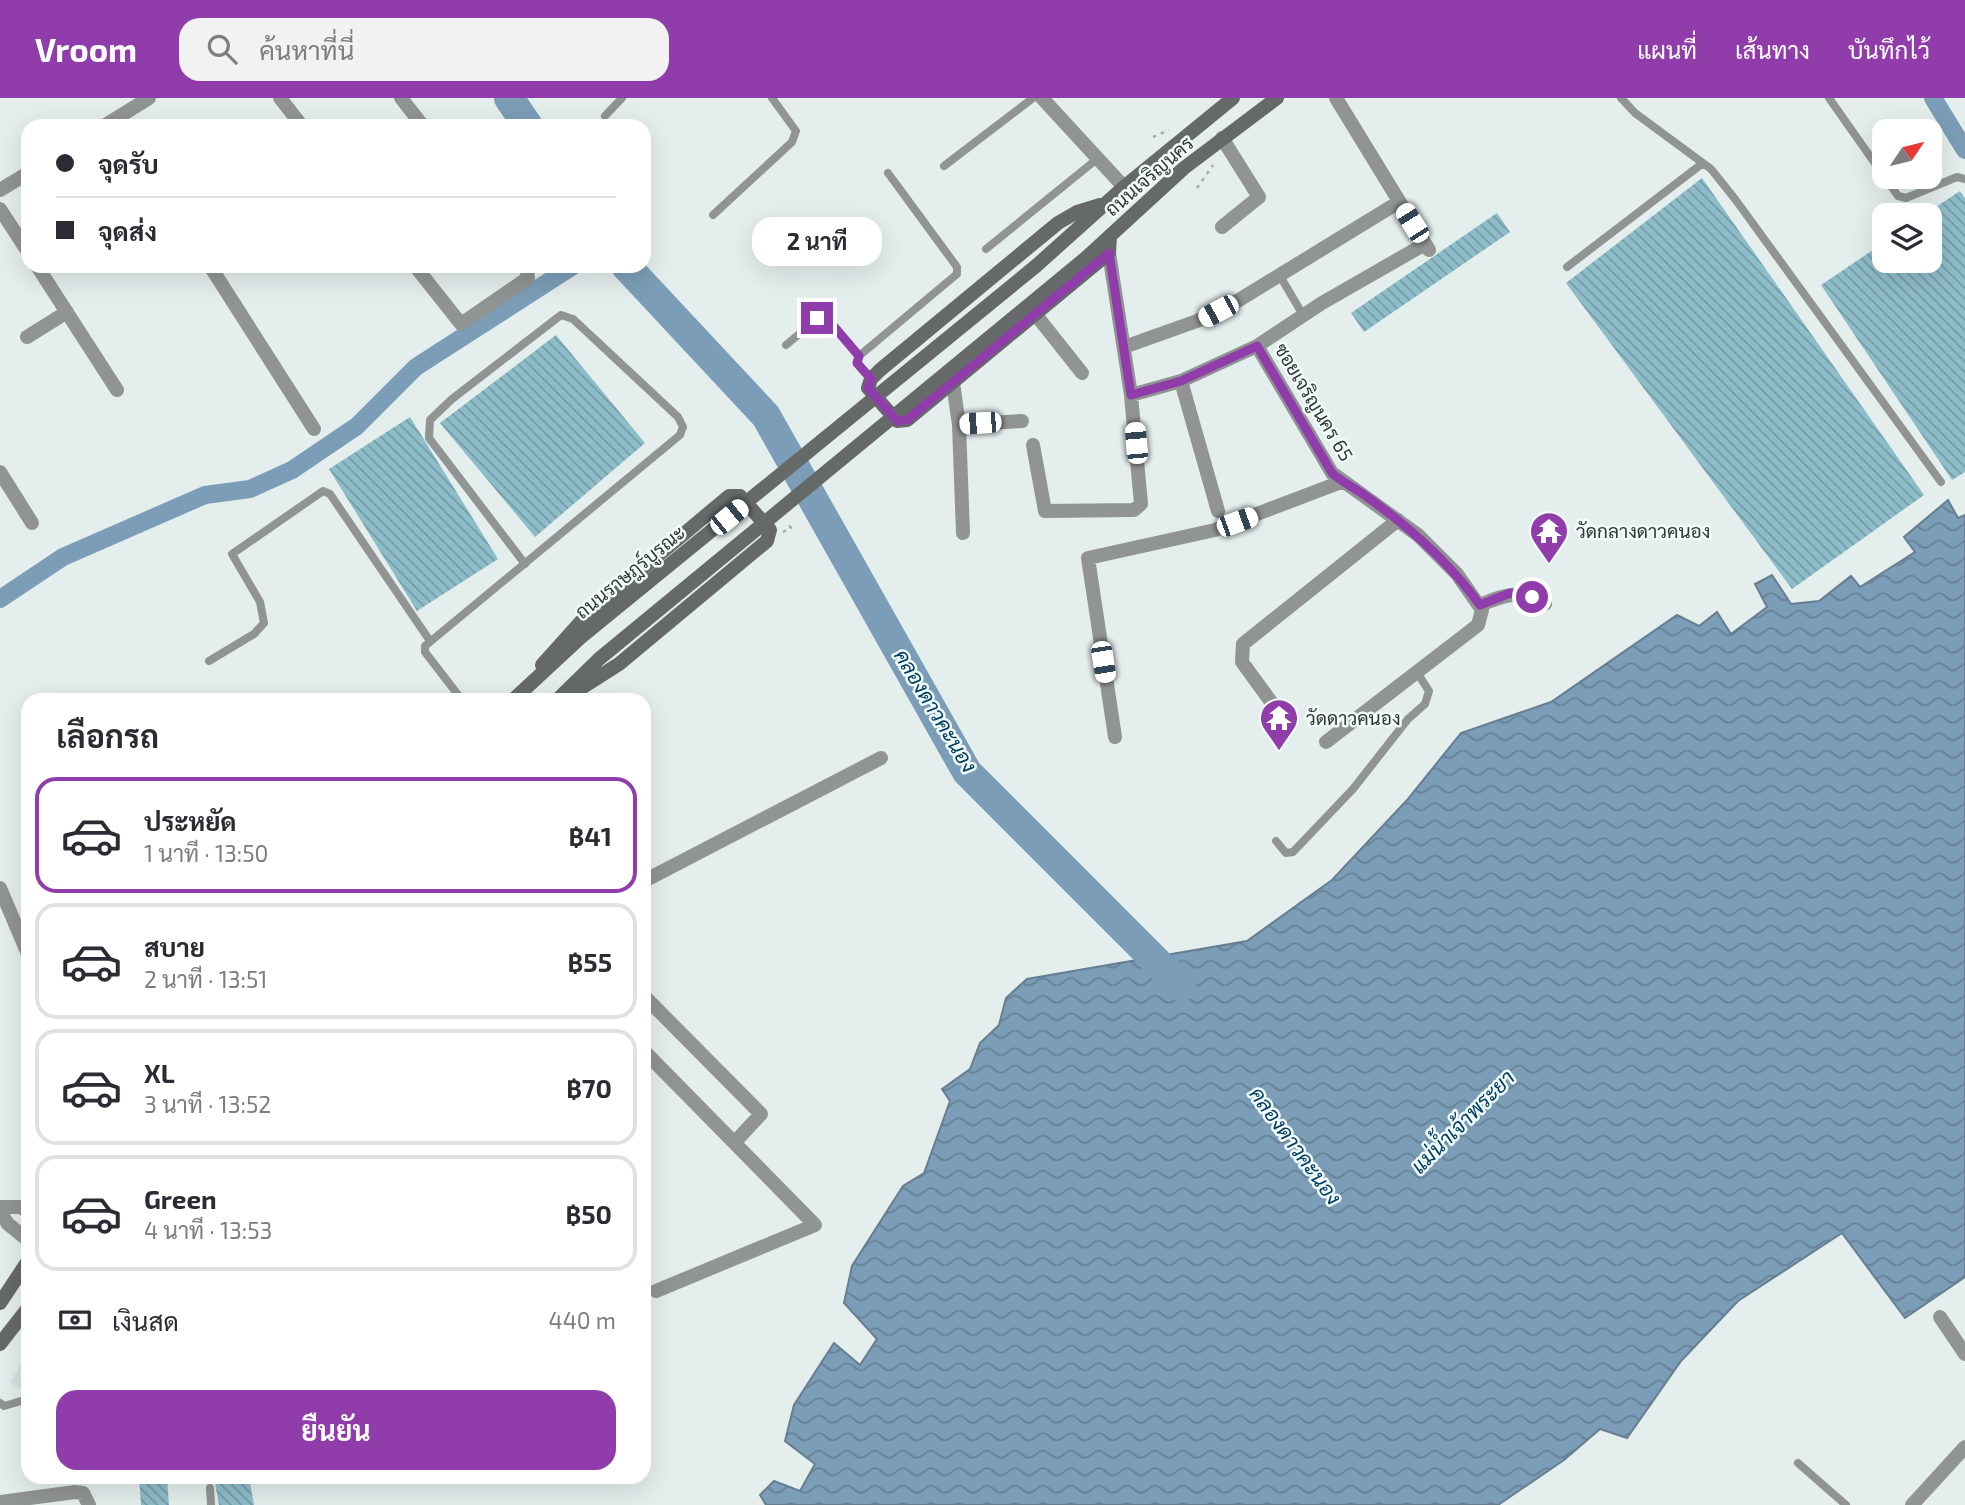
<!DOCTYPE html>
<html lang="th">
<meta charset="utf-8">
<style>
body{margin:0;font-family:"Exo 2",Sarabun,sans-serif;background:#f2f2f3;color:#2b2b33;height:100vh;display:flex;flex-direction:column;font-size:26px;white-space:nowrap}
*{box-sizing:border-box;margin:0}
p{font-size:23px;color:#7c7c81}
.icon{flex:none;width:38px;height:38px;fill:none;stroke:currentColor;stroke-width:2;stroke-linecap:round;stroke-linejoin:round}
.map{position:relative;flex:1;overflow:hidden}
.drawer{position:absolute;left:21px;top:595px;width:630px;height:791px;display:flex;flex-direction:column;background:#fff;border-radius:21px;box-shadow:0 7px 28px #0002}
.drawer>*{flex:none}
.guide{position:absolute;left:21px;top:21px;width:630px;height:154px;border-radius:21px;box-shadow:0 7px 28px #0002;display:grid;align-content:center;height:154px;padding:0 35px;background:#fff}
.needle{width:46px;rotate:55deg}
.buttons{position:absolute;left:1872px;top:21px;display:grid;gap:14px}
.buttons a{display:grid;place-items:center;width:70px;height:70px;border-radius:14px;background:#fff;box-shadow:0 7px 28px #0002;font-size:35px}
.end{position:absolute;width:32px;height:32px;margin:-16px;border:9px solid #903dab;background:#fff;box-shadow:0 0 0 4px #fff}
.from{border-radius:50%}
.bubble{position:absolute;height:49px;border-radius:21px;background:#fff;box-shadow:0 7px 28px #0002;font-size:23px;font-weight:700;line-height:49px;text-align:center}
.car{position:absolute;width:21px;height:42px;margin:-21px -10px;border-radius:9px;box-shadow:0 0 5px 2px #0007;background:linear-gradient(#fff 24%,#345 0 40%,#fff 0 76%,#345 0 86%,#fff 0)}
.guide b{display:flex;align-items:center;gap:24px;height:66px;font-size:26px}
.guide b+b{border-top:2px solid #e1e1e2}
.guide i{width:18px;height:18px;background:#2b2b33}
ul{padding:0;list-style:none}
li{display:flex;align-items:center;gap:21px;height:116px;margin:0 14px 10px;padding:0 21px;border:4px solid #e1e1e2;border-radius:21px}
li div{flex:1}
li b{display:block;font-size:26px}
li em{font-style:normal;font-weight:700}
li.active{border-color:#903dab}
li>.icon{width:63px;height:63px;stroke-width:1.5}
h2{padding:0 35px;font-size:32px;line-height:84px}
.pay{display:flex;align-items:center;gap:18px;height:77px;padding:0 35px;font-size:26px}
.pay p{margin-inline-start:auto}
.cta{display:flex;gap:14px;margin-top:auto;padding:14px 35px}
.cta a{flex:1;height:80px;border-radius:21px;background:#903dab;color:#fff;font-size:28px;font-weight:700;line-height:80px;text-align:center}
header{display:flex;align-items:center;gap:42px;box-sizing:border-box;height:98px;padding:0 35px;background:#903dab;color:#fff}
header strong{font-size:33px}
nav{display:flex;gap:38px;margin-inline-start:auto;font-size:24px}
.search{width:490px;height:63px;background:#f2f2f3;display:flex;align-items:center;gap:18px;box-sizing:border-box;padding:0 24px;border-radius:21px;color:#7c7c81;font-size:26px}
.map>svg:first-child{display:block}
.built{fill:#d0e4e2}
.water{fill:url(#water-waves);stroke:#667e90;stroke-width:2}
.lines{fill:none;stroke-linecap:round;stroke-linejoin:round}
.canal{stroke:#7c9db7;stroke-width:18}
.river{stroke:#7c9db7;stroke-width:30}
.building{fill:url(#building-back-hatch)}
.path{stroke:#a6aead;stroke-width:2.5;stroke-dasharray:3.5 5;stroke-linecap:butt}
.service{stroke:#909492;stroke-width:8}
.minor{stroke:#909492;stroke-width:14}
.secondary{stroke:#656a68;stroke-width:14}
.route{stroke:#903dab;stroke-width:9}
.labels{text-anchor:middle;stroke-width:5;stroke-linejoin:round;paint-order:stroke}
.street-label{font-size:19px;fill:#313535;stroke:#f1fbfa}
.poi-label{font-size:19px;fill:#313535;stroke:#f1fbfa;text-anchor:start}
.water-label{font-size:21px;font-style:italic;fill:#003d60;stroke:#f1fbfa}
</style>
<header>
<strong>Vroom</strong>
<div class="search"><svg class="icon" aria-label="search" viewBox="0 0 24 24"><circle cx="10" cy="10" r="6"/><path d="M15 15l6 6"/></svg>ค้นหาที่นี่</div>
<nav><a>แผนที่</a><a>เส้นทาง</a><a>บันทึกไว้</a></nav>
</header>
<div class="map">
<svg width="1965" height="1407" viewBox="0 0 1965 1407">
<defs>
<pattern id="water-waves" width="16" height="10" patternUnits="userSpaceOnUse" patternTransform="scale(1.75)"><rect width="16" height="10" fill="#7c9db7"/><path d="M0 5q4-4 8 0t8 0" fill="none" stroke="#668196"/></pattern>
<pattern id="building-back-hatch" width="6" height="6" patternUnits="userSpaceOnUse" patternTransform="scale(1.75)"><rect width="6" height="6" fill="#8ebdca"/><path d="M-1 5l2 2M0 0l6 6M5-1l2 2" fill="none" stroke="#759aa5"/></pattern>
</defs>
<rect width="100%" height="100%" fill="#e4eeed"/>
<path class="built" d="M28,1256V1296L10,1284Z"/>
<path class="water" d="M1948,402L1958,420L1965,417V1179L1905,1220L1842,1135L1738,1203L1681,1263L1627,1340L1600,1331L1564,1362L1498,1407H766L760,1397L774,1383L800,1393L815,1366L785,1343L794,1307L834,1245L860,1267L877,1241L844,1205L852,1168L903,1088L924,1075L950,1003L942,991L970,971L980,945L999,927L1006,900L1027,881L1247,843L1332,782L1408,701L1461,635L1551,604L1677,517L1699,528L1717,514L1731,536L1767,509L1755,486L1772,477L1791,506L1819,503L1851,478L1860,489L1915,454L1904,439Z"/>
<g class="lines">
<path class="canal" d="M1933,0L1965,52
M0,501L63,459L205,397L250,391L292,372L357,328L416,269L573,168"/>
<path class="river" d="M509,0L528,28
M626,168L766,318L967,674L1181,888"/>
</g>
<path class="building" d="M1702,80L1924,397L1792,491L1566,185Z
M1960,93L1965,100V374L1952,382L1821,187L1885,144V163H1930V117H1924Z
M1497,115L1510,134L1364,234L1351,215Z
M556,237L645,345L535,439L440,325Z
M410,319L498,461L417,513L329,371Z
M139,1379H167L169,1407H141Z
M214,1379H249L254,1407H219Z"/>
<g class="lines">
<path class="path" d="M1153,39L1169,32
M1197,90L1213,67
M783,434L791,430L787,425"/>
<path class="service" d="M1621,0L1635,15L1711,71L1735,101L1941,384
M1829,0L1898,98L1906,100L1957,79L1965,81
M605,18L622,0
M944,68L1033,0
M713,117L792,44L796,33L772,0
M986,151L1097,61
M1567,169L1703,65
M1280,178L1303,217
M786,247L821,218H825L859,258
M871,281L857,265L859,258L957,176V169L888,75
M209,563L254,536L264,525L260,504L232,456L323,393L330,396L430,543
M462,602L425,554V548L680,337L683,329L678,319L573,221L561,217L452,301L430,322L429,340L525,466
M1276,743L1286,755L1293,754L1353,691L1408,621L1425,606L1429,593L1416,573
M0,1305L4,1308L28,1301
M1798,1365L1846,1407
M210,1390L211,1407"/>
<path class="minor" d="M280,0L302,28
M401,0L423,28
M1042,0L1124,89
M1336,0L1429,152
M104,28L149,0
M1222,40L1259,99L1222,129
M0,92L28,75
M0,111L28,154
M37,168L117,292
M210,168L314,331
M415,168L461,226L528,180L526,168
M1036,217L1082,275
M27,239L67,214
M1257,248L1332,375L1418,437L1457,476L1482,512L1478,527L1326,644
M1124,249L1197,223L1239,202L1399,104
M1181,283L1218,413
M953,285L959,327L963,435
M1131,297L1181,283L1257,248L1322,205L1425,146
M959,327L1022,323
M1033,347L1045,413L1134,412L1141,406L1131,297L1109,155
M0,374L32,425
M1480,507C1508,496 1517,491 1545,506
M1278,634L1285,623L1242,564L1243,546L1398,422
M1115,639L1088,460L1215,432L1341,384
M644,783L881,660
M0,790L28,856
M644,898L761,1016L735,1044
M644,953L815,1127L656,1193
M0,1109H21L28,1114
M0,1114L8,1126L28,1142
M1940,1219L1965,1256
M0,1404L75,1394L83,1395L89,1407
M1912,1407L1965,1349"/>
<path class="secondary" d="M1100,107L1077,114L1058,125L880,272L871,281L868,290L897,323L907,322L1109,155L1110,138
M542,567L586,518L729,398H740L770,432L767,443L619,566L564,601
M513,602L581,539L1036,168L1124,89L1233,0
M557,602L599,561L1087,159L1184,70L1277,0
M0,1205L28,1163
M0,1246L28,1210"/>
</g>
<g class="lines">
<path class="route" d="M817,220L825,218L859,258L857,265L871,281L868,290L897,323L907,322L1109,155L1131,297L1181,283L1257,248L1332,375C1343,385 1355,390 1367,399C1411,430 1448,463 1480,507L1510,495L1532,499"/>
</g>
<defs>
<symbol id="temple-pin" viewBox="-11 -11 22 30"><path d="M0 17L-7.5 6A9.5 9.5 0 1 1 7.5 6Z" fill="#903dab" stroke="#f1fbfa"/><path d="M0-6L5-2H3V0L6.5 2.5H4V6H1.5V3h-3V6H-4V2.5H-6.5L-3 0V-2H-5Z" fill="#fff"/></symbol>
</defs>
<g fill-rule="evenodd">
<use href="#temple-pin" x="1527" y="411" width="44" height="60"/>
<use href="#temple-pin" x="1257" y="598" width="44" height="60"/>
</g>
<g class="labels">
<g class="street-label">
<text transform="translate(1149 78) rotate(-41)" y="7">ถนนเจริญนคร</text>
<text transform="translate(1314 304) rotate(59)" y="7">ซอยเจริญนคร 65</text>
<text transform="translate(630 474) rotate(-39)" y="7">ถนนราษฎร์บูรณะ</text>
</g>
<g class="poi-label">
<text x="1576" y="440">วัดกลางดาวคนอง</text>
<text x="1306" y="627">วัดดาวคนอง</text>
</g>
<g class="water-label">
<text transform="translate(935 613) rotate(59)" y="7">คลองดาวคะนอง</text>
<text transform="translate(1463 1024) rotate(-45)" y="7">แม่น้ำเจ้าพระยา</text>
<text transform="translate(1295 1048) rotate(54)" y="7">คลองดาวคะนอง</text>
</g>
</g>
</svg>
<div class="buttons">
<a><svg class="needle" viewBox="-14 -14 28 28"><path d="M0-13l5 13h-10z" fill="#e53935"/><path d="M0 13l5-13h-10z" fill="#7c7c81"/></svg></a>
<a><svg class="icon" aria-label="layers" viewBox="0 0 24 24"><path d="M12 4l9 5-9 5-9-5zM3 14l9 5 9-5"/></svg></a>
</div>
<i class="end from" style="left:1532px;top:499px"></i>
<i class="end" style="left:817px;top:220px"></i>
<div class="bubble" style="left:752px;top:119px;width:130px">2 นาที</div>
<i class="car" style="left:1412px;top:125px;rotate:328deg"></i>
<i class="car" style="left:1218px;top:213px;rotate:242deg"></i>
<i class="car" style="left:980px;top:325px;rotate:266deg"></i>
<i class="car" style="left:1136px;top:345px;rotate:355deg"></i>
<i class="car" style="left:729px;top:419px;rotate:51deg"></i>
<i class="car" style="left:1237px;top:424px;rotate:70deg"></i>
<i class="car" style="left:1103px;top:564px;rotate:171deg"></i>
<div class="guide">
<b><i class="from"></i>จุดรับ</b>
<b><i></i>จุดส่ง</b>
</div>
<section class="drawer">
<h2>เลือกรถ</h2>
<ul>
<li class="active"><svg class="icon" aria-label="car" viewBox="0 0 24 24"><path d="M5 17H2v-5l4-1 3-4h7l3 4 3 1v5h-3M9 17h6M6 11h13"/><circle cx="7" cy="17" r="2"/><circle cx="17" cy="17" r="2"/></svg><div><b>ประหยัด</b><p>1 นาที · 13:50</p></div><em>฿41</em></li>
<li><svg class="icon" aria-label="car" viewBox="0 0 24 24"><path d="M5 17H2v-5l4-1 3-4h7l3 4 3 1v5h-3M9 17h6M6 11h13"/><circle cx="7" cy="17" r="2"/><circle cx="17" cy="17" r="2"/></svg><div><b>สบาย</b><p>2 นาที · 13:51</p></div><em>฿55</em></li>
<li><svg class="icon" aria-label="car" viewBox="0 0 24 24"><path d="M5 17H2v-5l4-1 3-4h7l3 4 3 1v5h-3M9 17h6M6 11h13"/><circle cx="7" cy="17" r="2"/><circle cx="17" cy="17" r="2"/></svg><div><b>XL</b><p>3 นาที · 13:52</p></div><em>฿70</em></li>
<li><svg class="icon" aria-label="car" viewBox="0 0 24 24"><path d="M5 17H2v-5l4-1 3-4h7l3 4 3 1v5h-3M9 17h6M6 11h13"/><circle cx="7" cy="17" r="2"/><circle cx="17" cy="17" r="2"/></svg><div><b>Green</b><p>4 นาที · 13:53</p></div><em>฿50</em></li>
</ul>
<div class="pay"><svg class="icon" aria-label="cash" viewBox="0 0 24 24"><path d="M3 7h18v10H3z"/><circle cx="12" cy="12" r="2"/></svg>เงินสด<p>440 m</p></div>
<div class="cta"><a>ยืนยัน</a></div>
</section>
</div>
